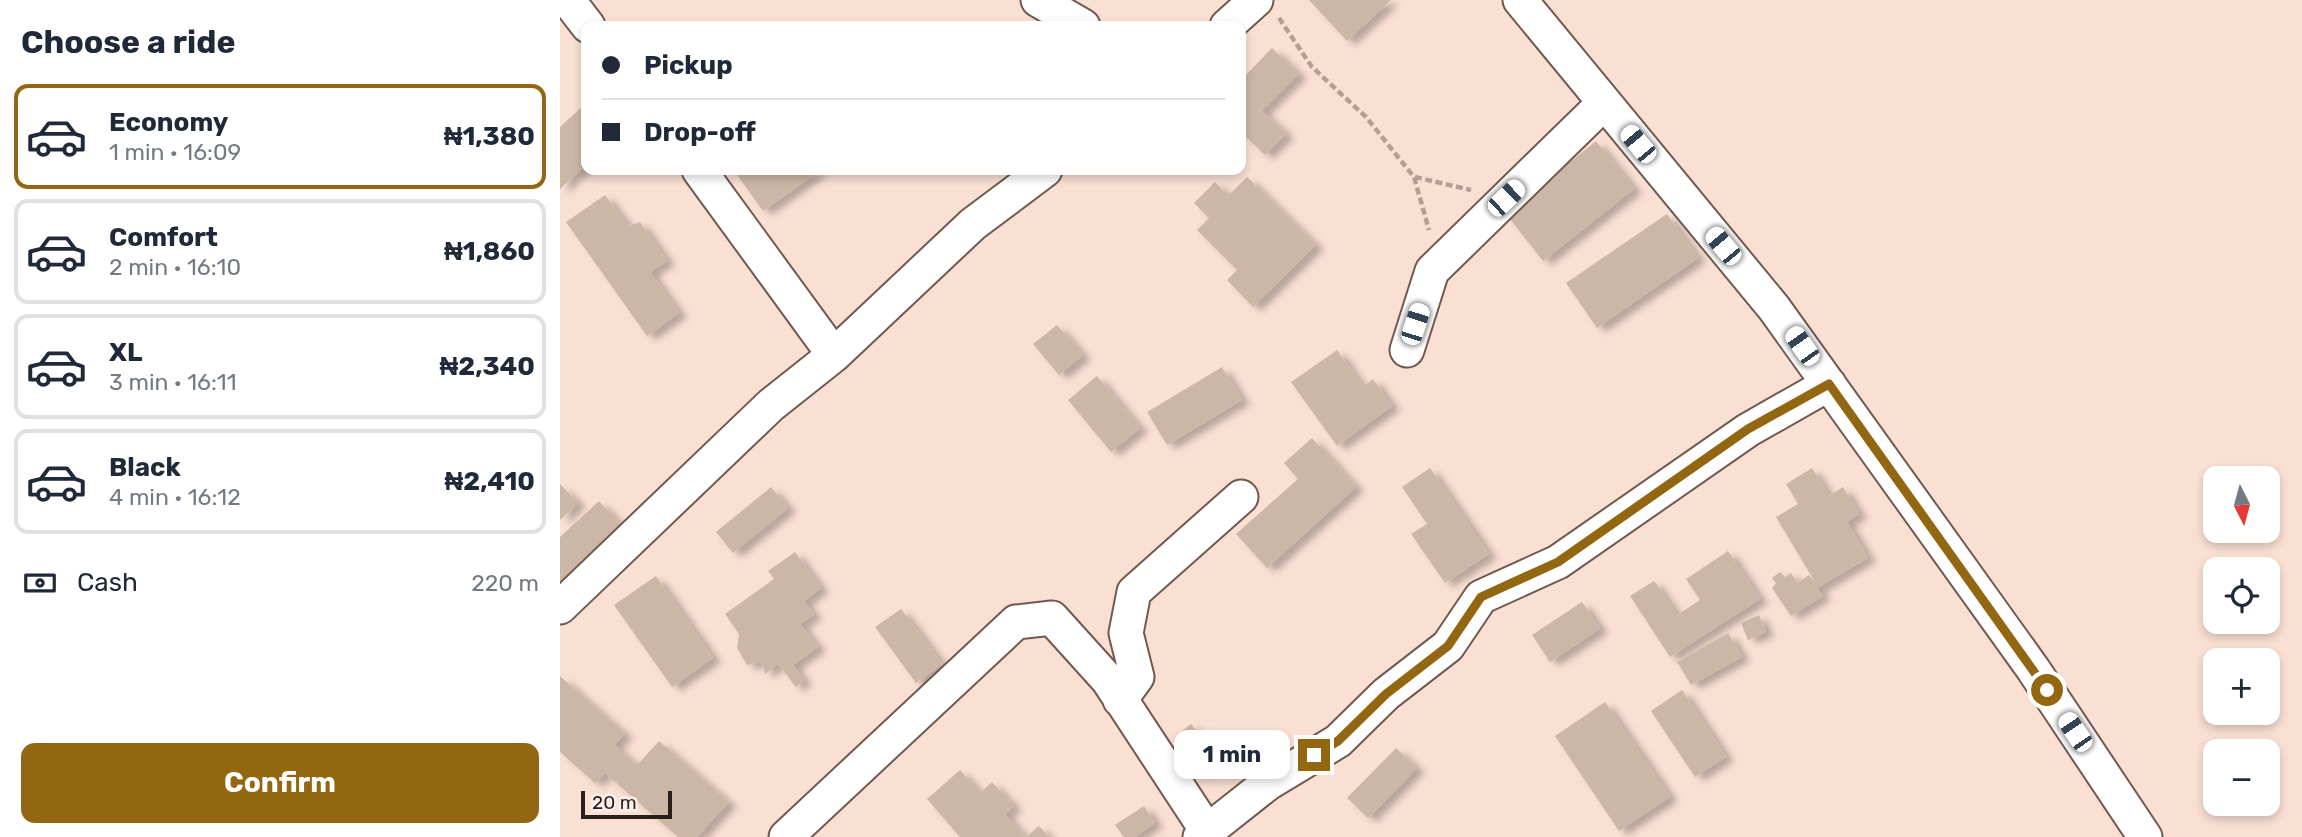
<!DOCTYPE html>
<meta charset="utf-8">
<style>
body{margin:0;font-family:Rubik,sans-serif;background:#f2f2f3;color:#1f2937;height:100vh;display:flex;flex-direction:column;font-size:26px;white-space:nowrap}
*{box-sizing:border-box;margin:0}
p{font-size:23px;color:#747a83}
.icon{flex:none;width:38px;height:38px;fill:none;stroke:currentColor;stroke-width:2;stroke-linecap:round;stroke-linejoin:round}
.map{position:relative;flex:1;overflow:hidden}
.drawer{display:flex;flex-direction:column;background:#fff;width:560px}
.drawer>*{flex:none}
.hud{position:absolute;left:21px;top:21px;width:665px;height:154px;border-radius:14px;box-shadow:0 4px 10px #0003;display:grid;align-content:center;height:154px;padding:0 21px;background:#fff}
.needle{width:46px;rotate:174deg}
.tools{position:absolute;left:1643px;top:466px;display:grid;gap:14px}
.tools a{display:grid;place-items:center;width:77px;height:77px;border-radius:14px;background:#fff;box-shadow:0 4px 10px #0003;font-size:35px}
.scale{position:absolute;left:21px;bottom:18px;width:91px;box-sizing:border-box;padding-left:7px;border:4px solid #281f1a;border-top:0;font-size:19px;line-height:24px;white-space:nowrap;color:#281f1a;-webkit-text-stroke:5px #fbf0eb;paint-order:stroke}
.end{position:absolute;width:32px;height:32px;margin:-16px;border:9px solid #936712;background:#fff;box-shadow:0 0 0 4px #fff}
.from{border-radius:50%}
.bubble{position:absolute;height:49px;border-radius:14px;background:#fff;box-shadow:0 4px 10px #0003;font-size:23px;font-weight:700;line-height:49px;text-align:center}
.car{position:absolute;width:21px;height:42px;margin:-21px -10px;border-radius:9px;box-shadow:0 0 5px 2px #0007;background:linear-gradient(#fff 24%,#345 0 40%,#fff 0 76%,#345 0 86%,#fff 0)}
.hud b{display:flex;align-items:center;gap:24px;height:66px;font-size:26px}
.hud b+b{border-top:2px solid #e0e1e3}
.hud i{width:18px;height:18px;background:#1f2937}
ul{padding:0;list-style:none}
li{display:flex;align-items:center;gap:21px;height:105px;margin:0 14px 10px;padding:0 7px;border:4px solid #e0e1e3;border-radius:14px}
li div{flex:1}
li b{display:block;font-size:26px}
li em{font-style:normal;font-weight:700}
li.selected{border-color:#936712}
li>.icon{width:63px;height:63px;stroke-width:1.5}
h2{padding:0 21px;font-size:32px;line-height:84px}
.pay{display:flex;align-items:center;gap:18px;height:77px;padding:0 21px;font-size:26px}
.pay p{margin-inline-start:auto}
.button{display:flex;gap:14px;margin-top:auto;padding:14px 21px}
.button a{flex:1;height:80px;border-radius:14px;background:#936712;color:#fff;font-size:28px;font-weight:700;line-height:80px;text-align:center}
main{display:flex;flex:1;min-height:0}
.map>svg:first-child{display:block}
.building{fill:#ccb7a6;filter:url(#shadow)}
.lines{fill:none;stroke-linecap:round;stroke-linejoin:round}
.minor-casing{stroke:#70594f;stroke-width:37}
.path{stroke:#b49f95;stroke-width:4.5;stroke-dasharray:7 3.5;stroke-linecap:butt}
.minor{stroke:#fff;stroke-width:33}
.route{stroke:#936712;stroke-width:9}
</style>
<main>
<section class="drawer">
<h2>Choose a ride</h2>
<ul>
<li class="selected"><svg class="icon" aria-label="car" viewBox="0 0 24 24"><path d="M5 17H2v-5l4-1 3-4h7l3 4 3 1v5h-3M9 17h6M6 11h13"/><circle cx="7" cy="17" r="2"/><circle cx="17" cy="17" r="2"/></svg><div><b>Economy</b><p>1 min · 16:09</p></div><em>₦1,380</em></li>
<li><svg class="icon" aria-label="car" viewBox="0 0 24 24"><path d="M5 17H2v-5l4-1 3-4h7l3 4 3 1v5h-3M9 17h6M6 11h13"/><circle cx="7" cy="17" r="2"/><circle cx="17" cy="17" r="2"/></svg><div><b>Comfort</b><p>2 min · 16:10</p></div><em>₦1,860</em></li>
<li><svg class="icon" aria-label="car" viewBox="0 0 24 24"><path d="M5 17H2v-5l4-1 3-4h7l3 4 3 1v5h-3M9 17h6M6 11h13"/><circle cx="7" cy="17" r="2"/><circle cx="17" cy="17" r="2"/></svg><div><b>XL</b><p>3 min · 16:11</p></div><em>₦2,340</em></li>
<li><svg class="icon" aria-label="car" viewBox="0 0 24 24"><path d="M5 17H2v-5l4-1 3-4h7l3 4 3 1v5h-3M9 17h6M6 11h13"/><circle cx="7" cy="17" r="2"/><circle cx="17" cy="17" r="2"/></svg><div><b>Black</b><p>4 min · 16:12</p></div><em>₦2,410</em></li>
</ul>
<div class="pay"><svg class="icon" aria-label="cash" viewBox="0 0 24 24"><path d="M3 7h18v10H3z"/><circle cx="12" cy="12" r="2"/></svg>Cash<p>220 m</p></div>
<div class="button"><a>Confirm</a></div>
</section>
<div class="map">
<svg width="1742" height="837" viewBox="0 0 1742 837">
<defs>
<filter id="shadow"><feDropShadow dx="8" dy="4.5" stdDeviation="3.5" flood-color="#0004"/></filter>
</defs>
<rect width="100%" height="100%" fill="#fae0d3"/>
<path class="building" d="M749,0H831L787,41Z
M712,48L739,74L702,111L726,134L705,155L681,132V80Z
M26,103V165L0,189V127Z
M1036,141L1074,189L983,261L946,214Z
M177,170H261L203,211L175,172Z
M687,177L756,245L693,307L667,280L677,270L637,230L649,218L634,203L655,182L668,196Z
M45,195L68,226L80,222L107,261L90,272L119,313L87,336L6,222Z
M1107,214L1138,258L1037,328L1006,283Z
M497,325L523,355L499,375L473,344Z
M777,350L803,387L813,379L832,406L777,446L731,382Z
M662,367L682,400L607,445L587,412Z
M537,376L580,428L551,452L508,400Z
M752,438L796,487L707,568L676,534L738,479L724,463Z
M870,468L929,554L885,583L851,534L867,524L842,487Z
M1252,468L1269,496L1283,487L1299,514L1287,522L1308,558L1257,588L1263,596L1231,616L1212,588L1216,583L1212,578L1220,572L1225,577L1231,573L1237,583L1249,575L1255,582L1216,517L1238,504L1226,484Z
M0,484L18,503L0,520Z
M211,487L228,508L173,553L156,532Z
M39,501L64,528L0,585V537Z
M1168,551L1200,599L1110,657L1070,596L1094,581L1117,615L1140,600L1126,579Z
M235,552L261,588L244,601L254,615L240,624L258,647L233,665L244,680L236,687L218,664L205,674L202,662L187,665L177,648L179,634L165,614L214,579L208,571Z
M96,576L153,658L112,687L54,605Z
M1022,602L1040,629L990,662L972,635Z
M341,609L382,664L356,683L315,627Z
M1199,615L1206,632L1188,640L1181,623Z
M1168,633L1182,657L1131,685L1117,662Z
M0,676L65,734L54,745L77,765L99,741L169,802L137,837H118L45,773L35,783L0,752Z
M1122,690L1166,757L1135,777L1091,711Z
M1045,702L1110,797L1059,831L995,736Z
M631,724L643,739L628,750L617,735Z
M652,746L661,760L642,772L633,758Z
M836,748L857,768L808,818L787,798Z
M400,770L420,793L432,782L454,806L445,814L465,837H400L367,799Z
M584,806L595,823L575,837H564L555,825Z
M479,826L489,837H466Z"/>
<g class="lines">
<defs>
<path id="minor" d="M8,0L28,26
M478,0L523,26
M960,0L1214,308L1473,669L1585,837
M667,26L696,0
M139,170L274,355
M847,350L872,271L1044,103
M0,607L211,405L274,355L413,224L485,170
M560,700L577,677L566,633L574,592L681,497
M226,837L456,622L492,618L548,680L651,837
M640,837L707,784L778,741L826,694L888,646L921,597L998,562L1188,430L1269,384"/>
</defs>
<use href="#minor" class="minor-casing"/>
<path class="path" d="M719,18L752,67L806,117L854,177L869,230
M855,177L911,190"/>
<use href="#minor" class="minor"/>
</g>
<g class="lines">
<path class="route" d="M754,755L778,741L826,694L888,646L921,597L998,562L1188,429L1269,384L1487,690"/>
</g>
</svg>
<div class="tools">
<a><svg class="needle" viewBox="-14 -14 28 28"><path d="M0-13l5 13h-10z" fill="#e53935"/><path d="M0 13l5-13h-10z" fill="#747a83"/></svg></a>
<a><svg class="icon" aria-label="locate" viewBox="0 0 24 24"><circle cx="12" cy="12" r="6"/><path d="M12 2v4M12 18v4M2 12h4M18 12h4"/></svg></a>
<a>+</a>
<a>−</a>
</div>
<div class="scale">20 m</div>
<i class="end from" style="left:1487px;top:690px"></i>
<i class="end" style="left:754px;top:755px"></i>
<div class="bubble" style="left:614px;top:730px;width:116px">1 min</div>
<i class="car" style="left:1078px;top:144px;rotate:320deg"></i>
<i class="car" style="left:946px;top:198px;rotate:46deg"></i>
<i class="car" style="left:1163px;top:246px;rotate:320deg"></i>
<i class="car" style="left:855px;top:324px;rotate:18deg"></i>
<i class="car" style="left:1242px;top:346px;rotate:325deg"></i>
<i class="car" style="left:1515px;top:732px;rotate:326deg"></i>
<div class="hud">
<b><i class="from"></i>Pickup</b>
<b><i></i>Drop-off</b>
</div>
</div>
</main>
